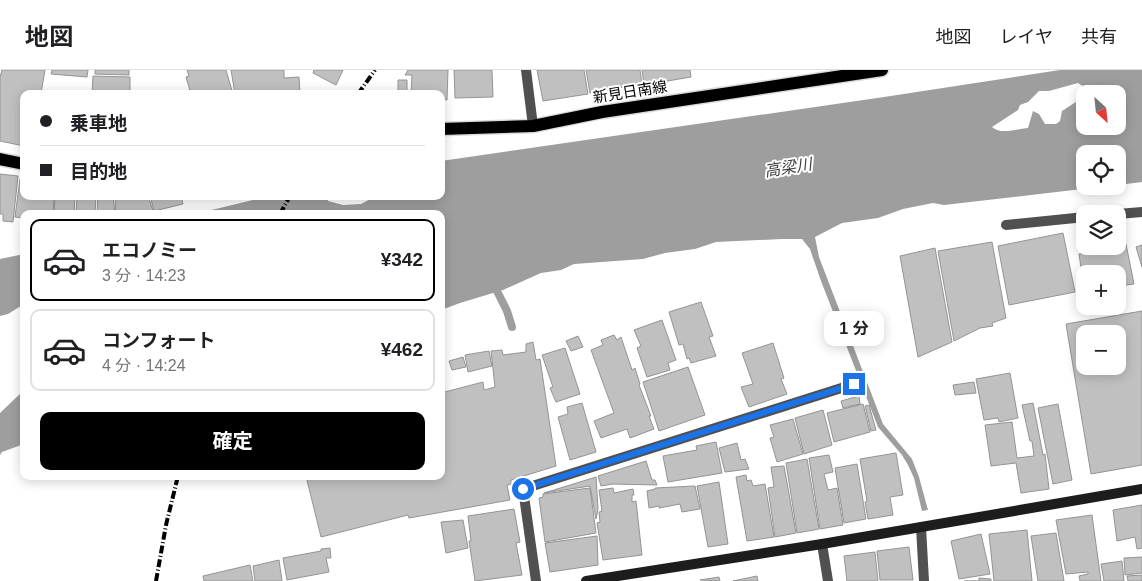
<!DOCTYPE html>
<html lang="ja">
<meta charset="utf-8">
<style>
body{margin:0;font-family:Arial,"Noto Sans JP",sans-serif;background:#f2f2f2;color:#202124;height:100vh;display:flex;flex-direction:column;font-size:19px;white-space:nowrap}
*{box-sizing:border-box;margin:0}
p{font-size:16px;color:#757577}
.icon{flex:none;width:28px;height:28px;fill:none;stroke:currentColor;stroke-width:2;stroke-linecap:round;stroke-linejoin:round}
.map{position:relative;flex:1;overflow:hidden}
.side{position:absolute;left:20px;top:140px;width:425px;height:270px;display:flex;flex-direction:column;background:#fff;border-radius:10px;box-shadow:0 2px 12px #0003}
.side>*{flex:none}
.hud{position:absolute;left:20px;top:20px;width:425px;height:110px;border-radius:10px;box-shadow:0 2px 12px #0003;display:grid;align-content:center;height:110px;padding:0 20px;background:#fff}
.needle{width:32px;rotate:153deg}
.fabs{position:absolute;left:1076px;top:15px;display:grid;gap:10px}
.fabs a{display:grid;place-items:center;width:50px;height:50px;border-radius:10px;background:#fff;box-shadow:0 2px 12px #0003;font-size:25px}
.end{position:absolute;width:22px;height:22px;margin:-11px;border:6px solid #1a73e8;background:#fff;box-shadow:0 0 0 2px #fff}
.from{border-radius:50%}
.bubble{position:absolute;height:35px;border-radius:10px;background:#fff;box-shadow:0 2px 12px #0003;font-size:16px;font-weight:700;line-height:35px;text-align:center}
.hud b{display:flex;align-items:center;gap:18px;height:48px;font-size:19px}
.hud b+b{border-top:1px solid #e0e0e0}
.hud i{width:12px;height:12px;background:#202124}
ul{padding:9px 0 0;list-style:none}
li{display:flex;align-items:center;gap:15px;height:82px;margin:0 10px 8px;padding:0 10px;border:2px solid #e0e0e0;border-radius:10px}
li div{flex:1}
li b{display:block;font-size:19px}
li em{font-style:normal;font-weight:700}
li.on{border-color:#000}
li>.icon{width:45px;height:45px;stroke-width:1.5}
.cta{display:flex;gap:10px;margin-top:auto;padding:10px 20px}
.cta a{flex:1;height:58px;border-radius:10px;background:#000;color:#fff;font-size:20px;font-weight:700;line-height:58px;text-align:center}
header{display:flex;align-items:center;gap:30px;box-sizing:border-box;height:70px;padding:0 25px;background:#fff;border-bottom:1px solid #e0e0e0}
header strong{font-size:24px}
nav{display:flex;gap:28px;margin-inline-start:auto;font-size:18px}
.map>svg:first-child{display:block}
.water{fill:#9e9e9e;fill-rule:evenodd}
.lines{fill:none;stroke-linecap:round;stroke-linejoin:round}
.stream{stroke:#9e9e9e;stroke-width:8}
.building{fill:#c0c0c0;stroke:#949494;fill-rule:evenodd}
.primary-casing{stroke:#dbdbdb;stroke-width:15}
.street{stroke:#505050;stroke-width:10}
.secondary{stroke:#1d1d1d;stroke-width:10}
.primary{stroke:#000;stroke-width:12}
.rail{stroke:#000;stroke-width:4;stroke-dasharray:8 2.5 1 2.5;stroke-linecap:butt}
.route{stroke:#1a73e8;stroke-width:6}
.labels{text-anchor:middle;stroke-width:4;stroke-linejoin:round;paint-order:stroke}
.street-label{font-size:15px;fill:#000;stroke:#fff}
.water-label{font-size:16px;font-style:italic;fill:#3f3f3f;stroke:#fff}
</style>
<header>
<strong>地図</strong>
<nav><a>地図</a><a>レイヤ</a><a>共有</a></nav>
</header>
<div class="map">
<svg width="1142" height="511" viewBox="0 0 1142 511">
<rect width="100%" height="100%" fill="#fff"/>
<path class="water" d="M1060,0H1142V112L1118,115V84H1085V116H1108L944,135L933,133L903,139L878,148L842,153L815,167L819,187L883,354L912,389L919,407L928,440L922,441L914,408L908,395L902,385L878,357L821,211L810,179L802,169H782L716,172L695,179L665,183L643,189L574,194L561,200L541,203L503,220L460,233L441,240V144H195L270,126H327L328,131L343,135L361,134L376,126H441V91L884,27ZM1078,13L1084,17L1079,30L1062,41L1060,51L1056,54H1045L1039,44L1033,41L1028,58C1017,59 1001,65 992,57L1018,40L1020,35L1028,32L1039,21H1049ZM1085,24H1118V56H1085Z
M24,184V234L8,244L0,246V189Z
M24,320V374L2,382L0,385V343Z"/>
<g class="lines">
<path class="stream" d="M493,213L507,241L512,257"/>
</g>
<path class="building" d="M2,0H45L41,23L24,24V76L0,71V7Z
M52,0H88L87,7L51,4Z
M95,0H129V5L95,4Z
M187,0H226L233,24H191L186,7L189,6Z
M231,0H284V8L299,7L300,24H235Z
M314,0H343L336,15L313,3Z
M408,0H448L447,30L441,29V24H411L412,5H405Z
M454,0H492L493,27L455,28Z
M537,0H584L588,24L543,31Z
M586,0H640L642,14L590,23Z
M642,0H690L691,7L644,15Z
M93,6L130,7V24H92Z
M398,10H407V24H398Z
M0,104L18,106L13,152L3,151V144H0Z
M20,109H24V126H54L53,144H24V155H22L23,148L15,147Z
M55,126H75L74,144H54Z
M77,126H96L95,144H76Z
M98,126H113L115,144H97Z
M115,126H148L153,141L143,144H116Z
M150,126H181L183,134L154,141Z
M1063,163L1075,222L1009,235L998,176Z
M992,172L1006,248L992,253L993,256L980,258L954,271L938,181Z
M1126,174L1134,214L1118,216V204H1085V211H1083L1079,184L1102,180V176Z
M1142,175V197L1136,177Z
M935,178L952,272L918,287L900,186Z
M701,232L713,266L709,267L716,286L691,293L689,288L687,289L683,274L679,275L669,242Z
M1142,241V395L1091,404L1066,254ZM1085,264H1118V296H1085Z
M662,250L676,290L668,293L670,300L647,307L637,278L641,276L634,260Z
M614,265L617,270L621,267L632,300L635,298L640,314L639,315L651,346H649L654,359L630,368L627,359L601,368L594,351L614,343L591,280L603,275L601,270Z
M578,266L583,277L571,281L566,271Z
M533,272L536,290L540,289L556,396L511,410V414L507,415L510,430L409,448L408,445L321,467L306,406H441V323L483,312L484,320L495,317L491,281L502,280L503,285L526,282V274Z
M773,273L784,308L781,309L787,324L749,337L741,317L753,314L742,283Z
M565,278L580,324L556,332L550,318L553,317L542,285Z
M489,281L492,296L468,302L465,285Z
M463,287L466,297L452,300L449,291Z
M688,297L705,345L659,361L643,312Z
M1010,303L1018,348L999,352L998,348L984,350L976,309Z
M974,312L976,323L955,325L953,315Z
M859,326L860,334L843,338L841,331Z
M582,333L596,382L570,390L558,347L568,344L567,337Z
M1033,333L1043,385L1045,384L1049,419L1021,423L1016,393L991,396L985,355L1012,352L1017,388L1034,386L1032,371H1030L1022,335Z
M863,334L870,362L834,372L827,343Z
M1058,334L1072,410L1053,414L1038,338Z
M869,335L876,360L871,361L865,336Z
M823,340L832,375L804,384L795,348Z
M793,349L803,384L777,392L770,368L774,367L770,355Z
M716,372L722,403L668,412L663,386L697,380L696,376Z
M737,373L741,390L745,389L749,399L725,402L719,378Z
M896,383L903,425L890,427L893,445L868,449L865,432L867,431L860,389Z
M829,385L833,402L824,404L828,420L837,418L843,455L820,459L809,388Z
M807,389L819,459L797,463L786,393Z
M646,391L652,410H655L657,415L613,414L601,416L598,406Z
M857,394L866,449L844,453L835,398Z
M784,396L796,463L775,467L768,418L774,417L771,397Z
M746,405L747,411L751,410L753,416L765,414L774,467L747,471L736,407Z
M596,407L598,439L596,449L590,416L544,423Z
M719,412L728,474L708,477L697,416Z
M695,416L700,439L682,442L680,434L659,438V436L649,438L647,421L655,419V418Z
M590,418L596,463L545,472L539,428L543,427V424Z
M613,418L614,423L633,419L634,425H632V432L636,431L642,485L603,490L597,453L600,452L599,442L602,441L599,420Z
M1142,435V478L1137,479L1135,467L1117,471L1113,440Z
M514,439L520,472L516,473L522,505L475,511L469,471H471L468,446Z
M1092,445L1101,511H1080L1079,506L1088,504V502L1066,504L1056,450Z
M463,450L468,478L446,483L441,452Z
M1027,460L1032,511H994L989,464Z
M1056,463L1064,511H1038L1031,466Z
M981,464L990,504L959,509L951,471Z
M597,466L598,495L550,502L545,473Z
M909,477L913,510H880L877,481Z
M330,478L331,488H326L329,502L287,510L283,488L321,481V479Z
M875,482L878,511H847L844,486Z
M1142,487V503L1125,505L1124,488Z
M279,490L282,511H255L253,496Z
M1122,491L1124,511H1104L1101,494Z
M250,495L253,511H204L203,506Z
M1142,505V511H1128L1127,506Z
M757,506L758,511H733Z
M719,507L720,511L700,510Z
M979,508L991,509V511H964H979Z"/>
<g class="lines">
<defs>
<path id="primary" d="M441,59L533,56L602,42L882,0
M0,89L24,94"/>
</defs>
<use href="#primary" class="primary-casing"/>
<path class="street" d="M526,0L533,56
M1118,144L1142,142
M1006,155L1085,147
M921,457L924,511
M822,474L828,511
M536,511L523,419L854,314"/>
<path class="secondary" d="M586,511L822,474L1142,419"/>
<use href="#primary" class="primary"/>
<path class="rail" d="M358,24L375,0
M280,144L290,126
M156,511L166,455L178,406"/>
</g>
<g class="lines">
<path class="route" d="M523,419L854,314"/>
</g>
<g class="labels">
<g class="street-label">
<text transform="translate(630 22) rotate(-9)" y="5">新見日南線</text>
</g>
<g class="water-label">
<text transform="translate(788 97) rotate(-9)" y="6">高梁川</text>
</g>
</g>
</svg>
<div class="fabs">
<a><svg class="needle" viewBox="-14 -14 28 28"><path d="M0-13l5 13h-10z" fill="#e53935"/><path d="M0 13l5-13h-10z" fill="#757577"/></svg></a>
<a><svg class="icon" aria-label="locate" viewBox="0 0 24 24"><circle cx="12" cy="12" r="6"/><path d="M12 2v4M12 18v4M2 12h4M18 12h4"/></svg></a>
<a><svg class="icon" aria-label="layers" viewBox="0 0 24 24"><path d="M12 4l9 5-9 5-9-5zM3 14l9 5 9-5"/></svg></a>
<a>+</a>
<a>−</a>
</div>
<i class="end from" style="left:523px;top:419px"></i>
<i class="end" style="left:854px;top:314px"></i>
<div class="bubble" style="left:824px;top:241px;width:60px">1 分</div>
<div class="hud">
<b><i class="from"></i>乗車地</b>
<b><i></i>目的地</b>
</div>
<section class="side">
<ul>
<li class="on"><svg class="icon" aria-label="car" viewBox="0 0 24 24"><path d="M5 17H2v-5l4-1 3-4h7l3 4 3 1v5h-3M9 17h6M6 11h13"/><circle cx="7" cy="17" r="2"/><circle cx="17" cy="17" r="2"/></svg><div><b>エコノミー</b><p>3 分 · 14:23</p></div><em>¥342</em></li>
<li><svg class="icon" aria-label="car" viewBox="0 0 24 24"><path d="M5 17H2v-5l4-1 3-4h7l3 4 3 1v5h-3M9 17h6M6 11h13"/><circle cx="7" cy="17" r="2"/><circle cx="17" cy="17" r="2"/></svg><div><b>コンフォート</b><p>4 分 · 14:24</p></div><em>¥462</em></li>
</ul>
<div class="cta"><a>確定</a></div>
</section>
</div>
